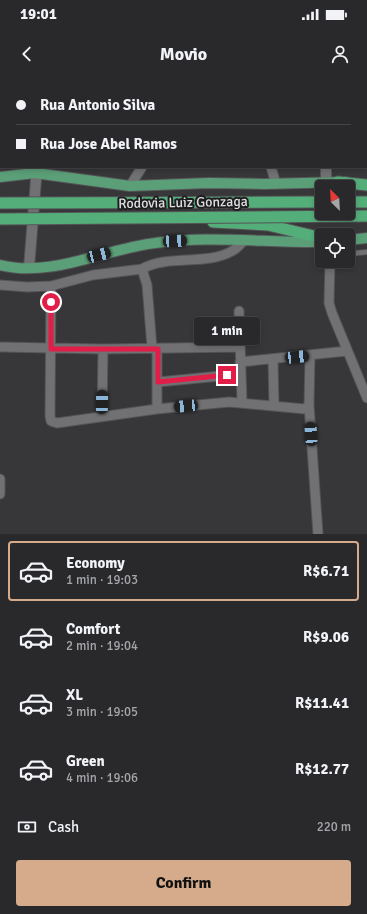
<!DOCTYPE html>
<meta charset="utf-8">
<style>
body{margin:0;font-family:Signika,sans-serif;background:#353538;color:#f1f3f6;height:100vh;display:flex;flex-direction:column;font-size:15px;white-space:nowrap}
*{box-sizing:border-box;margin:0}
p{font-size:13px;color:#a5a6a9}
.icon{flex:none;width:22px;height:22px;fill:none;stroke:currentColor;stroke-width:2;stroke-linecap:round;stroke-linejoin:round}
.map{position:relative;height:454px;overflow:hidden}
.side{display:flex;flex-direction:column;background:#29292c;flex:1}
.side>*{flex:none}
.banner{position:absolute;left:0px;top:0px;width:367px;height:88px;box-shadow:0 2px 6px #0003,0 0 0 1px #454548;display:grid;align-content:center;height:88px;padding:0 16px;background:#29292c}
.needle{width:26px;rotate:336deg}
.controls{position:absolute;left:315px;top:100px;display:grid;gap:8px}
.controls a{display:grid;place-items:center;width:40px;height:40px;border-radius:4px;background:#29292c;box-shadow:0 2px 6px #0003,0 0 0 1px #454548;font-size:20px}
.end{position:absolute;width:18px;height:18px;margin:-9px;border:5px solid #e11d48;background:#fff;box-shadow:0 0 0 2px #fff}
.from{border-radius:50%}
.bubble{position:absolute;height:28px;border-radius:4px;background:#29292c;box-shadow:0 2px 6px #0003,0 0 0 1px #454548;font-size:13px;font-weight:700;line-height:28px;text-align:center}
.car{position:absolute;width:12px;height:24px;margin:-12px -6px;border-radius:5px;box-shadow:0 0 3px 1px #0007;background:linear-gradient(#222 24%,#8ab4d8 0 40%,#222 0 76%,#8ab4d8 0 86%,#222 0)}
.banner b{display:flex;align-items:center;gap:14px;height:38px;font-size:15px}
.banner b+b{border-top:1px solid #454548}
.banner i{width:10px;height:10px;background:#f1f3f6}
ul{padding:7px 0 0;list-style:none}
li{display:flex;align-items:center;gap:12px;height:60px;margin:0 8px 6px;padding:0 8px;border:2px solid transparent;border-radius:4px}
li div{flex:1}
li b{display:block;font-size:15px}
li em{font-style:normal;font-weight:700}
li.current{border-color:#d6ab8b}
li>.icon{width:36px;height:36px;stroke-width:1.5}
.pay{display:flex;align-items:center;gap:10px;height:44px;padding:0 16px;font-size:15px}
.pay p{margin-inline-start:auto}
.action{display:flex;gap:8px;margin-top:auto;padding:8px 16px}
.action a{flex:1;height:46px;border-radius:4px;background:#d6ab8b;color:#111;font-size:16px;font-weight:700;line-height:46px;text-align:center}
.status{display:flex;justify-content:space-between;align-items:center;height:28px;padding:0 20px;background:#29292c;direction:ltr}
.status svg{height:11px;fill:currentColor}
header{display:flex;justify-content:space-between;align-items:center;height:52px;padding:0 16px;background:#29292c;font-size:18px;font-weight:700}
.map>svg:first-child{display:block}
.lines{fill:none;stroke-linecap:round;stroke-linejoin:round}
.service-casing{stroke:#545457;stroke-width:6}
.minor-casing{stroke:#545457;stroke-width:11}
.tertiary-casing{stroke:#545457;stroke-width:12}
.primary-casing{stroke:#545457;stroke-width:12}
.trunk-casing{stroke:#545457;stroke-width:13}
.service{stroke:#717174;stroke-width:4.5}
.minor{stroke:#717174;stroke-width:9}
.tertiary{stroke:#717174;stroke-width:10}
.primary{stroke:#5b9f78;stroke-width:10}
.trunk{stroke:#54ae79;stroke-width:11}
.trunk-bridge-casing{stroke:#545457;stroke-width:13;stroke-linecap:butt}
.trunk-bridge{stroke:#54ae79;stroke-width:11}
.wall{fill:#494166}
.building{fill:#554c77;stroke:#3c3553}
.route{stroke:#e11d48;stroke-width:5}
.labels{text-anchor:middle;stroke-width:4;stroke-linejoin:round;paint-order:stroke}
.street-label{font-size:14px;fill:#dfdfe1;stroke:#1e1e20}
</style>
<div class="status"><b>19:01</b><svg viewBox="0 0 49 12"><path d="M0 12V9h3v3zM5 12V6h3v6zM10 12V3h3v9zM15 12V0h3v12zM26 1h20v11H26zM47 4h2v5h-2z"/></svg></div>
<header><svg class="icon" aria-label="back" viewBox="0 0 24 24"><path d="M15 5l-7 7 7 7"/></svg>Movio<svg class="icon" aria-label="person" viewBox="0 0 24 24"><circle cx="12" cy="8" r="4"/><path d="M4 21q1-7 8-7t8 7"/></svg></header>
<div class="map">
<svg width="367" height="454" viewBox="0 0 367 454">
<rect width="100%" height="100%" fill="#37373a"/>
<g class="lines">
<defs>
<path id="service" d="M156,1L157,0
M348,174L367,172"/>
<path id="minor" d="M170,0L174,1
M248,0L249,1
M119,1L120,0
M271,87L276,104
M130,106L142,87
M330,181L329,223L332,233L367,318
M142,189C168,174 207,186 232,171C237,169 240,164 244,161
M0,205L27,207L51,206L93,195L142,189L147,205L152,268
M51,206L50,336L51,341L57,343L157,329L229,322L305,329L309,325L310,275
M239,231L242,322
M0,267L103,269L240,267
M273,279L274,326
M240,282L347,271
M158,302L241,294
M309,325L318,454
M157,329V269
M102,336L103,269
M0,399V414"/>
<path id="tertiary" d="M69,1V0
M333,1V0
M326,87V103
M29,188L37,87"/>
<path id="primary" d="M0,97L35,93L130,106L209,103L264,104L345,102
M348,160L367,158
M0,185C51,198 105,169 155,163C210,155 267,163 322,162"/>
<path id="trunk" d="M338,102L367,105
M348,122H367
M213,142L268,145L322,158"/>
</defs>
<use href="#service" class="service-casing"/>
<use href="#minor" class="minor-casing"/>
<use href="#tertiary" class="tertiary-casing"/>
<use href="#primary" class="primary-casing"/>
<use href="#trunk" class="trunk-casing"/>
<use href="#service" class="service"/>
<use href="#minor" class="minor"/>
<use href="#tertiary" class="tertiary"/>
<use href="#primary" class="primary"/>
<use href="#trunk" class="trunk"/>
<defs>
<path id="trunk-bridge" d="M0,123L322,122
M0,139L367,136"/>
</defs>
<use href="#trunk-bridge" class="trunk-bridge-casing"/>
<use href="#trunk-bridge" class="trunk-bridge"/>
</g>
<path class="wall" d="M366,21H367V54L366,51Z"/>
<path class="building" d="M366,21H367V41L366,37Z
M366,55H367V72H366Z"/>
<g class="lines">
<path class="route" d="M51,222V269H158V302L227,295"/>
</g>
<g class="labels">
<g class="street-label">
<text transform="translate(183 122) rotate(-1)" y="5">Rodovia Luiz Gonzaga</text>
</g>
</g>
</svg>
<div class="controls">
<a><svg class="needle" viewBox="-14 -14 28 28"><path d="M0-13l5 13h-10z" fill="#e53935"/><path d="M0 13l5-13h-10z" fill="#a5a6a9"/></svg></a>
<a><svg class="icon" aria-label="locate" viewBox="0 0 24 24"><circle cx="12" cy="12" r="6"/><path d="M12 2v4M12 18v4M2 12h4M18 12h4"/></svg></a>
</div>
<i class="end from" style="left:51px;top:222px"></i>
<i class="end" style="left:227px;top:295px"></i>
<div class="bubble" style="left:194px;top:237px;width:66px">1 min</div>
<i class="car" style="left:175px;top:161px;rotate:87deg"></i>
<i class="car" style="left:99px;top:175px;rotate:76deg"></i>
<i class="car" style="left:297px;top:277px;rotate:84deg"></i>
<i class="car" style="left:102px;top:322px;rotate:1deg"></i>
<i class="car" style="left:186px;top:326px;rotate:265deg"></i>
<i class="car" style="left:311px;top:354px;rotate:356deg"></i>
<div class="banner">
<b><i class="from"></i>Rua Antonio Silva</b>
<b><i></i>Rua Jose Abel Ramos</b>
</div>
</div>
<section class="side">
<ul>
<li class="current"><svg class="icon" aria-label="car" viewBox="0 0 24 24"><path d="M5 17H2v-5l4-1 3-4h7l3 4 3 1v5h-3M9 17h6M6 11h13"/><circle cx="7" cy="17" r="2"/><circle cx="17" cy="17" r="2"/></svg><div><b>Economy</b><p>1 min · 19:03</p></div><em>R$6.71</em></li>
<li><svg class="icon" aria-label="car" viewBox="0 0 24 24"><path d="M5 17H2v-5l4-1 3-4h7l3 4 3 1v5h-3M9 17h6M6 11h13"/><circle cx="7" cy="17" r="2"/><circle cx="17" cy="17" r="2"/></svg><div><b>Comfort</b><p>2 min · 19:04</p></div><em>R$9.06</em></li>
<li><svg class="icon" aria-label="car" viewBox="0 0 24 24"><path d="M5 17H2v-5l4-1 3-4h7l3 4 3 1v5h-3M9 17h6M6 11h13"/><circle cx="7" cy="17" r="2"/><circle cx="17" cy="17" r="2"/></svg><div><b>XL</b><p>3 min · 19:05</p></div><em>R$11.41</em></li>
<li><svg class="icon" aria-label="car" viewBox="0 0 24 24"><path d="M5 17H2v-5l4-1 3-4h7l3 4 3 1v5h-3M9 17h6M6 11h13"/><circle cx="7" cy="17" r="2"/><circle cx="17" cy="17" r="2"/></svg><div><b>Green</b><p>4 min · 19:06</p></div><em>R$12.77</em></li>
</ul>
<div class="pay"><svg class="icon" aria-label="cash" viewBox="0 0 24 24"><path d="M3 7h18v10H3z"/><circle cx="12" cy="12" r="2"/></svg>Cash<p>220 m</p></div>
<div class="action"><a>Confirm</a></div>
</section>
